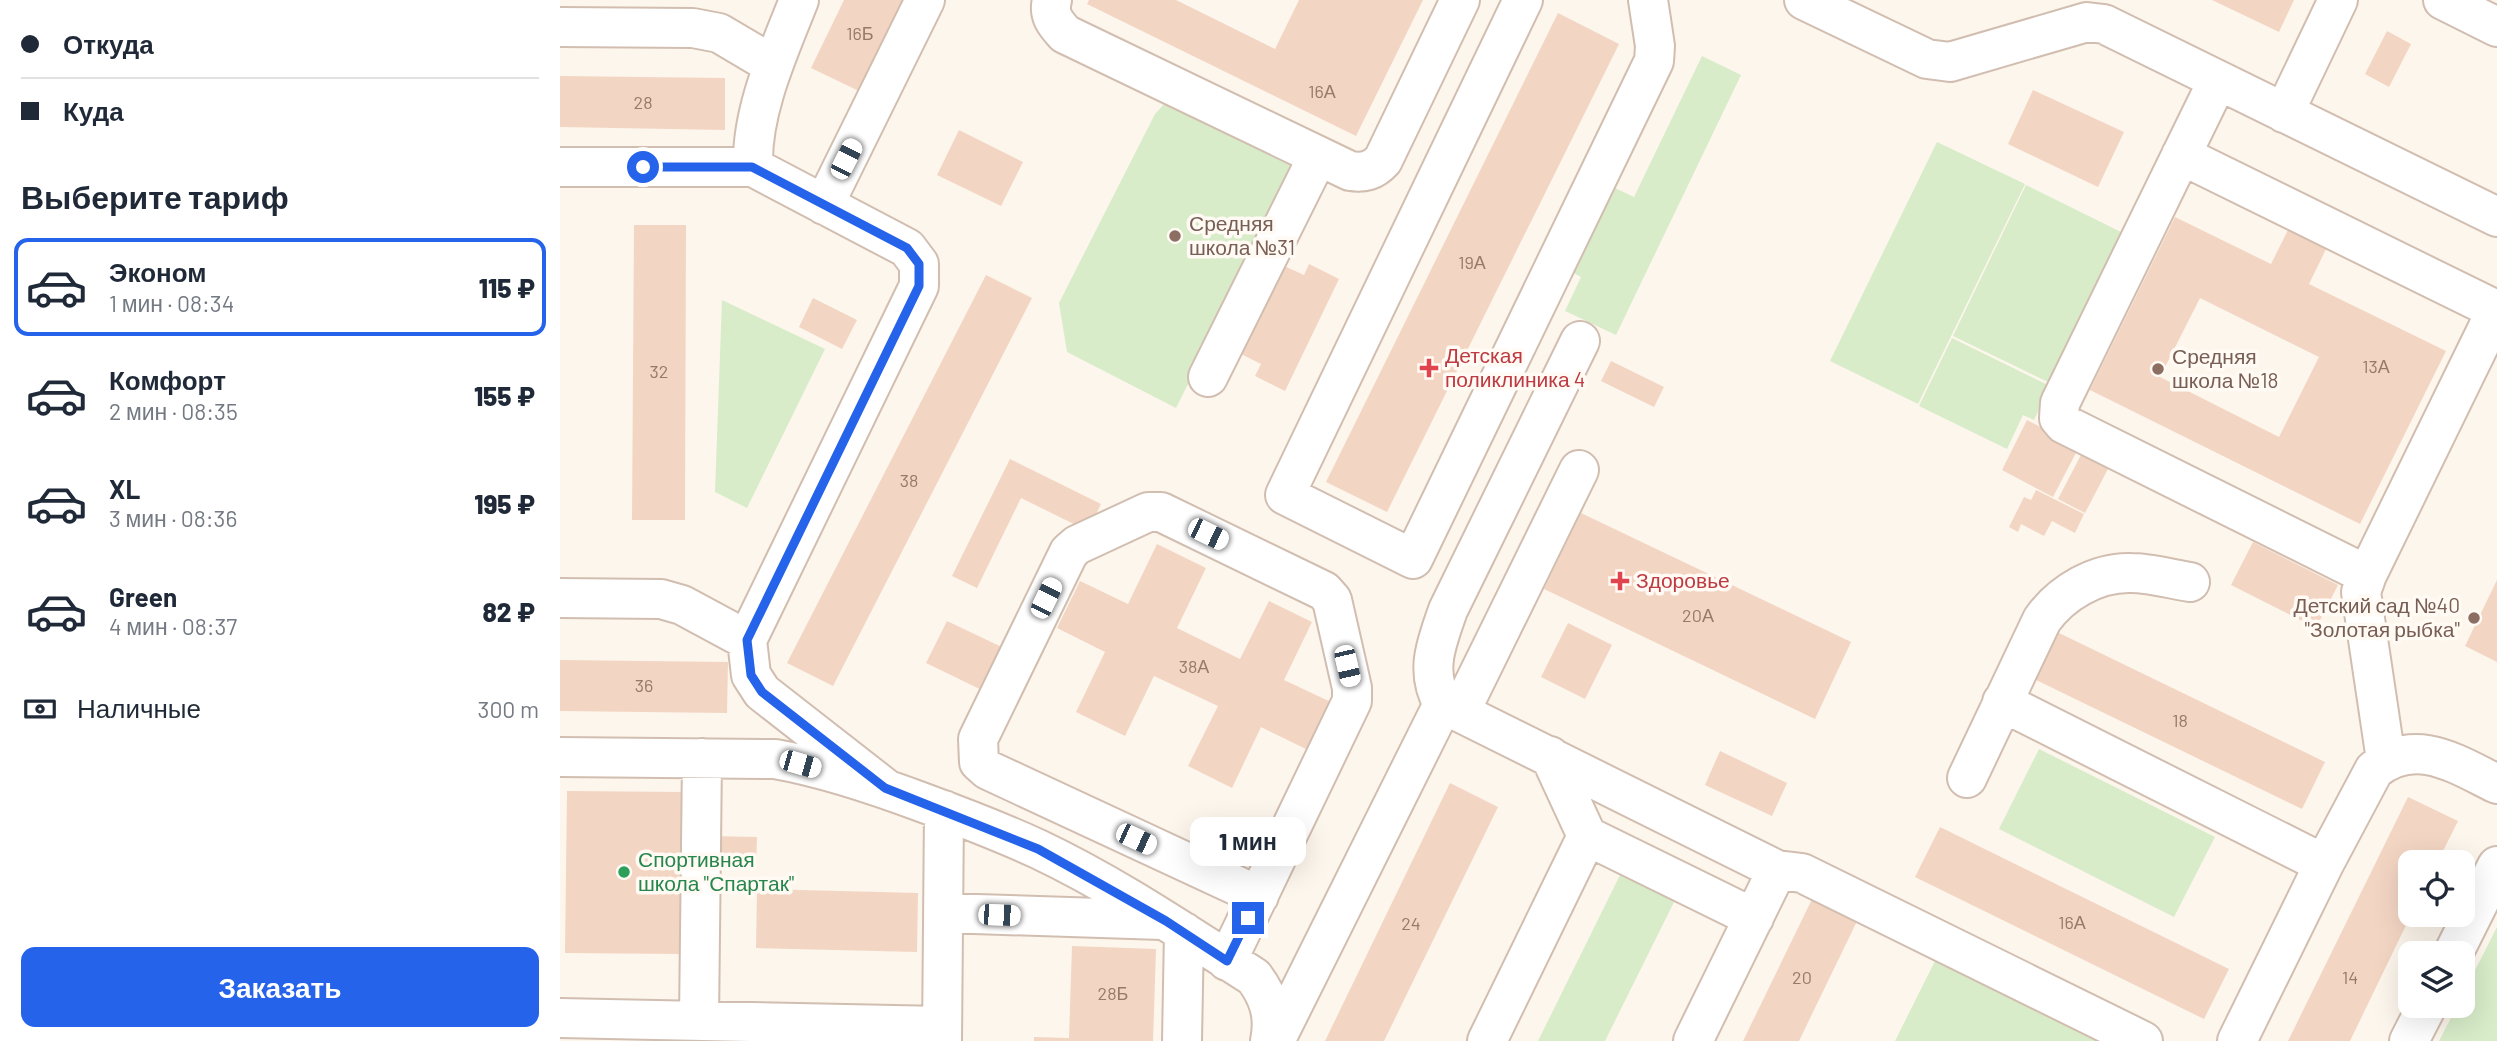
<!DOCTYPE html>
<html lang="ru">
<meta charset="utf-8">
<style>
body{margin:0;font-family:Barlow,sans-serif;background:#f2f2f3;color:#1f2937;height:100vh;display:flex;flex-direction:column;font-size:26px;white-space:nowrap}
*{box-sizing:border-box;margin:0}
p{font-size:23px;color:#747a83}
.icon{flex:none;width:38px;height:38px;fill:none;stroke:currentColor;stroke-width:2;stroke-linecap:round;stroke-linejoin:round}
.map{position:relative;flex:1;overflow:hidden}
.panel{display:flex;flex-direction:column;background:#fff;width:560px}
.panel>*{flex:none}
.top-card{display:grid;align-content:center;height:154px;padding:0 21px;background:#fff}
.fabs{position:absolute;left:1838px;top:850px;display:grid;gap:14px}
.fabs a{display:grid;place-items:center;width:77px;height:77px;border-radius:14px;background:#fff;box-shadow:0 7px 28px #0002;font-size:35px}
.end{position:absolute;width:32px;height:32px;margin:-16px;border:9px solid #2563eb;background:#fff;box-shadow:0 0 0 4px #fff}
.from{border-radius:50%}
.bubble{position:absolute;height:49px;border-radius:14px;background:#fff;box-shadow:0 7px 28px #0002;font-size:23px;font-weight:800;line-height:49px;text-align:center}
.car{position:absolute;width:21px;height:42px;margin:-21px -10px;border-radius:9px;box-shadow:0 0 5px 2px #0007;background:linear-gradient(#fff 24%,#345 0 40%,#fff 0 76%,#345 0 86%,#fff 0)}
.top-card b{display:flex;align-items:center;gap:24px;height:66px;font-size:26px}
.top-card b+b{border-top:2px solid #e0e1e3}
.top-card i{width:18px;height:18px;background:#1f2937}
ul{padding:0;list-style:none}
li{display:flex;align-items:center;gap:21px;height:98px;margin:0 14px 10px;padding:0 7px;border:4px solid transparent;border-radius:14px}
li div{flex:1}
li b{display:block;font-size:26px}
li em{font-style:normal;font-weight:800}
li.selected{border-color:#2563eb}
li>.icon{width:63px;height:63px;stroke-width:1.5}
h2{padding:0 21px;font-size:32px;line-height:84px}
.pay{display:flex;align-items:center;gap:18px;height:77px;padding:0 21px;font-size:26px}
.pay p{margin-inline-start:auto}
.primary-button{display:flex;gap:14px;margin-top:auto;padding:14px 21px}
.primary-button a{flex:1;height:80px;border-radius:14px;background:#2563eb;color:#fff;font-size:28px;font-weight:800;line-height:80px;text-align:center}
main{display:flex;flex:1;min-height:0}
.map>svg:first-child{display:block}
.green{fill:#d8ecc9}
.building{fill:#f3d5c3;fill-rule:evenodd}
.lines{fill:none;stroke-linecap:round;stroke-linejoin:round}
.minor-casing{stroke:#d1beb0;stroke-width:42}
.minor{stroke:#fff;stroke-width:38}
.route{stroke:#2563eb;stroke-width:9}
.education-dot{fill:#8d6e63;stroke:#fffaf3;stroke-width:2.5}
.health-dot{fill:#e0444e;stroke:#fffaf3;stroke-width:2.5}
.leisure-dot{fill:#2e9e5b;stroke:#fffaf3;stroke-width:2.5}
.labels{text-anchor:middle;stroke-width:7;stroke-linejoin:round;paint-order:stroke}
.number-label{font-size:18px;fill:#987a6a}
.education-label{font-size:21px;fill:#785e54;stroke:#fffaf3;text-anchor:start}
.health-label{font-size:21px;fill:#be3a42;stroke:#fffaf3;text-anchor:start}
.leisure-label{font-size:21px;fill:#27864d;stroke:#fffaf3;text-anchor:start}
</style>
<main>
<section class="panel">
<div class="top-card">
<b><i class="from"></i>Откуда</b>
<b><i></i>Куда</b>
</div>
<h2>Выберите тариф</h2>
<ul>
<li class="selected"><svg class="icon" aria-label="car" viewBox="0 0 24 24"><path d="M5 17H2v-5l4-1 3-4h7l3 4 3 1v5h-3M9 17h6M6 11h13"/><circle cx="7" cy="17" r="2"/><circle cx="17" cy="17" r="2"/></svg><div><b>Эконом</b><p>1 мин · 08:34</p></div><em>115 ₽</em></li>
<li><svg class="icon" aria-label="car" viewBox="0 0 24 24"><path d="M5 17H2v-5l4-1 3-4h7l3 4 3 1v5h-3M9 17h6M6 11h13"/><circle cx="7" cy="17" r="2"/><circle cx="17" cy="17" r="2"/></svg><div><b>Комфорт</b><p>2 мин · 08:35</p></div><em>155 ₽</em></li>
<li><svg class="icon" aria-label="car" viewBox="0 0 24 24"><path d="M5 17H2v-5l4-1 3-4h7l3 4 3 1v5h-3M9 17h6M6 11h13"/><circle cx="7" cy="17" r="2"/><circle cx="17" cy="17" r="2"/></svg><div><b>XL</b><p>3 мин · 08:36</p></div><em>195 ₽</em></li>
<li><svg class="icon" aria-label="car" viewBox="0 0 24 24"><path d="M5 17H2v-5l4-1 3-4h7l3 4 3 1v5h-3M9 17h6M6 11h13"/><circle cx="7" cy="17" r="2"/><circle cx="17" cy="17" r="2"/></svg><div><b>Green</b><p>4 мин · 08:37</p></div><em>82 ₽</em></li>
</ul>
<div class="pay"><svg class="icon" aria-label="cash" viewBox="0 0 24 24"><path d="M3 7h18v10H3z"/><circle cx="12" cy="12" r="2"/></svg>Наличные<p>300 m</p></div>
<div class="primary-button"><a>Заказать</a></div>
</section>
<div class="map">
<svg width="1937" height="1041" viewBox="0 0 1937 1041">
<rect width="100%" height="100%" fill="#fdf6ec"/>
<path class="green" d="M1142,56L1181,75L1056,335L1005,311L1021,277L1010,271L1051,186L1074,197Z
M616,102L731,164V179L616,408L507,352L499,303L595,114L604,104Z
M1377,142L1465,184L1358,404L1270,361Z
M1466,185L1565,234L1492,384L1393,336Z
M162,300L265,349L187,508L155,492Z
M1392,338L1490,386L1474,420L1463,415L1447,449L1359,406Z
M1479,749L1655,837L1614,917L1439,829Z
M1062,871L1116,898L1045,1041H978Z
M1937,927V1041H1879L1897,1006H1902V996Z
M1378,955L1552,1041H1335Z"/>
<path class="building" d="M284,0H348L303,93L251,68Z
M529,0H616L715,49L739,0H863L796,136L527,4Z
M1652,0H1734L1719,32Z
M998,13L1059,44L827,512L766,482Z
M1827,31L1851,44L1829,87L1805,74Z
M0,76L165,78V130L0,127Z
M1473,90L1564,132L1538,187L1448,144Z
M399,130L463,162L441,206L377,175Z
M1615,217L1711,264L1731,224L1769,243L1749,284L1886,351L1800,524L1530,390ZM1640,298L1759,357L1719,437L1600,377Z
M74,225H126L125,520H72Z
M749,264L779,279L725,391L695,376L701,364L679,353L722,265L744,275Z
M426,275L472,298L273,686L227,663Z
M253,298L297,320L282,349L239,327Z
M1051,361L1104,387L1094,407L1041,381Z
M1467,420L1519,447L1493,497L1442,470Z
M1522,453L1549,467L1525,513L1498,499Z
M450,459L541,504L528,531L461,498L417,588L392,576Z
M1476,490L1524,514L1515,533L1492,521L1484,536L1461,524L1458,532L1449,527L1464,497L1471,500Z
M1021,513L1291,642L1255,719L984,589Z
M1693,542L1778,585L1756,628L1671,585Z
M597,544L646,568L617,628L680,659L709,601L752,622L724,680L773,703L750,751L701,727L672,788L628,766L658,706L594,676L565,736L516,712L545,652L497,628L520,581L568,604Z
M1937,580V662L1905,646Z
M387,621L448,650L428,693L366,663Z
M1008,623L1052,645L1025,699L981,677Z
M1497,632L1765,762L1742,809L1474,679Z
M0,660L168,662L167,713L0,711Z
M1160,751L1227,783L1212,816L1145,785Z
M890,783L938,807L824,1041H765Z
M7,791L123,792L121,954L5,953Z
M1848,797L1898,821L1877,863H1850L1851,915L1790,1041H1728Z
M1380,827L1669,969L1644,1019L1355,877Z
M150,836L197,837L196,867L149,866Z
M197,889L358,893L357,952L196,948Z
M1255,893L1300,915L1239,1041H1183Z
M512,946L596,949L593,1041H474V1037L509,1038Z"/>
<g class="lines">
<defs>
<path id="minor" d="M239,0C219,51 191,111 193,167L347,248L359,264V286L187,640L191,675L202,692L325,788
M492,0C488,15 495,23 505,34L790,171C804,173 813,171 823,160L900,0
M963,0L725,495L853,559L1094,61L1095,46L1088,0
M1244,0L1367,59L1390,62L1527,22L1544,24L1937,217
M1883,0L1937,27
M0,27L133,28L159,33L213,65
M1658,80L1500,403L1499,418L1504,424L1807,575L1801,592L1826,760
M1724,113L1778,0
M1621,155L1936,310
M0,167H193
M264,205L365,0
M648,377L758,156
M1807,575L1937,309
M0,598L101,599L122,605L187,640
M1442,702L1764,864
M883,704L1217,870L1242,873L1583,1041
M900,712L1019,470
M0,757L215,759C266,768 316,785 364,803C402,817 441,832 478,849C554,885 623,932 694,977C709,997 715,1016 710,1041
M1407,778L1482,620C1501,593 1536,572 1571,573C1590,573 1611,579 1630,582
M1027,836L1194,918
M384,913L602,920
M1893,954L1937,866
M667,961L792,701V688L772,600L764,591L601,512H588L517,545L509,552L418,739L419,762L428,770L699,896
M0,1018L382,1026
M139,1021L142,758
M382,1041L384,810
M622,1041L624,932
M715,1041L883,704C864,671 877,642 888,610L1020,341
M927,1041L1027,836L990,756
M1133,1041L1217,870
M1677,1041L1764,864L1814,770C1855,736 1896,764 1937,784
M1849,1041L1867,1006"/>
</defs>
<use href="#minor" class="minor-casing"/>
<use href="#minor" class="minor"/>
</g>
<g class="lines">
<path class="route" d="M83,167H192L347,248L359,264V286L187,640L191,675L202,692L325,788L478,849L606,921L667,961L688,918"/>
</g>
<g class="education-dot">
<circle cx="615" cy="236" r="7"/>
<circle cx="1598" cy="369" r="7"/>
<circle cx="1914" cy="618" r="7"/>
</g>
<g class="health-dot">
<path d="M865.5 357.5h7v7h7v7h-7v7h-7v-7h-7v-7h7z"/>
<path d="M1056.5 570.5h7v7h7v7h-7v7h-7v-7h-7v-7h7z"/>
</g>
<circle class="leisure-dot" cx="64" cy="872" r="7"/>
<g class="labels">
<g class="number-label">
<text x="300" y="40">16Б</text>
<text x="762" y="98">16А</text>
<text x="83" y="109">28</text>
<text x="912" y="269">19А</text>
<text x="1816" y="373">13А</text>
<text x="99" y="378">32</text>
<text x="349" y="487">38</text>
<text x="1138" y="622">20А</text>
<text x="634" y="673">38А</text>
<text x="84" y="692">36</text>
<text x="1620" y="727">18</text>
<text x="1512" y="929">16А</text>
<text x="851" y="930">24</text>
<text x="1242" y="984">20</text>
<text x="1790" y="984">14</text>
<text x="553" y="1000">28Б</text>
</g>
<g class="education-label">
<text x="629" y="231">Средняя<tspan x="629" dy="24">школа №31</tspan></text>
<text x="1612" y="364">Средняя<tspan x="1612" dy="24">школа №18</tspan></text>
<text x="1900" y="613" text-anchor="end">Детский сад №40<tspan x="1900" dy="24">"Золотая рыбка"</tspan></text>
</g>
<g class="health-label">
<text x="885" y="363">Детская<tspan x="885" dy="24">поликлиника 4</tspan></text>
<text x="1076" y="588">Здоровье</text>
</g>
<g class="leisure-label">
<text x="78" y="867">Спортивная<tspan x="78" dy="24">школа "Спартак"</tspan></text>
</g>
</g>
</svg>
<div class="fabs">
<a><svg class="icon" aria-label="locate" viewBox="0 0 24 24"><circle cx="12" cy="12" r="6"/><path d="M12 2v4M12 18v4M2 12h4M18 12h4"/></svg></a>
<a><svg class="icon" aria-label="layers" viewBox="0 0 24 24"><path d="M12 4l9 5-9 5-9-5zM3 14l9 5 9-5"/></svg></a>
</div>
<i class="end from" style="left:83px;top:167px"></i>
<i class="end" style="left:688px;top:918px"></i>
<div class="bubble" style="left:630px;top:817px;width:116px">1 мин</div>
<i class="car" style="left:286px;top:159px;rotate:27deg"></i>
<i class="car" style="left:648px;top:534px;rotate:116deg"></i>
<i class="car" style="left:486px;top:598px;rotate:26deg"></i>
<i class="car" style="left:787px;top:666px;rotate:167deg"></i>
<i class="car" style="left:240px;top:764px;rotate:106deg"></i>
<i class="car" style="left:576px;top:839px;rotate:115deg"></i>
<i class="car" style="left:439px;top:915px;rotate:92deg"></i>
</div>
</main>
